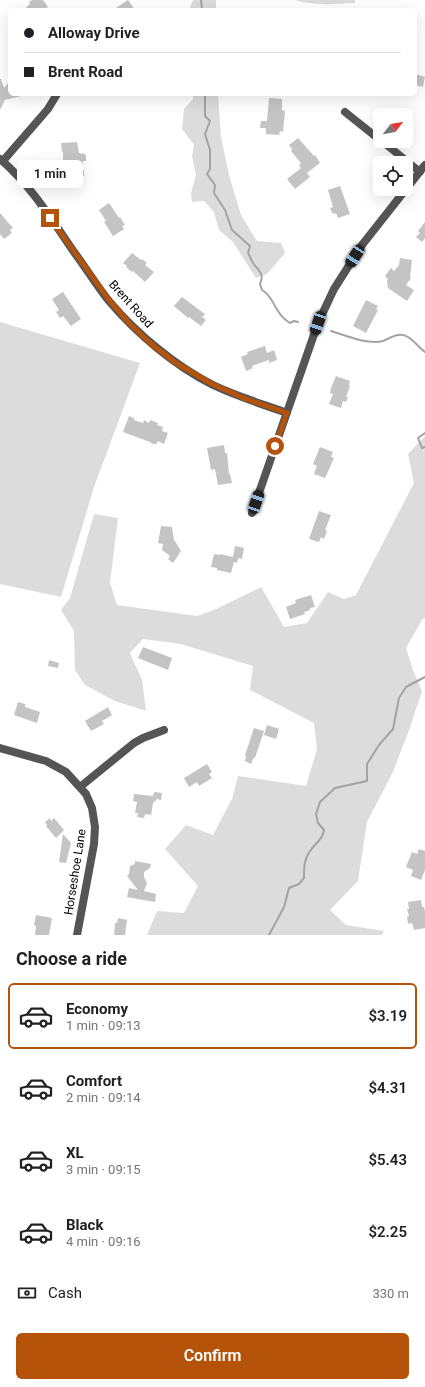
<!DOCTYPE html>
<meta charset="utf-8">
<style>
body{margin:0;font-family:Roboto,sans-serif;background:#f6f6f6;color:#202124;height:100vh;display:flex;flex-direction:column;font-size:15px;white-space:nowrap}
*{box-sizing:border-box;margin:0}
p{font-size:13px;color:#757577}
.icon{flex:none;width:22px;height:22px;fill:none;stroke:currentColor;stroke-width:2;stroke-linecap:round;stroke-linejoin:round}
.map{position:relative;height:935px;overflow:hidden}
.drawer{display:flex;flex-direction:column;background:#fff;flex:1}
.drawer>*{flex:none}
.hud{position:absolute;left:8px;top:8px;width:409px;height:88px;border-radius:6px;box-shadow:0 4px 16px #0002;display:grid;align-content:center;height:88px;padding:0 16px;background:#fff}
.needle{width:26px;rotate:59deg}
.fabs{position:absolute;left:373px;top:108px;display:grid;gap:8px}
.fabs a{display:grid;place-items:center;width:40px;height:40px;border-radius:6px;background:#fff;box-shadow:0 4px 16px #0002;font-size:20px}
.end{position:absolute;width:18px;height:18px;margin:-9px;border:5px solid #b45309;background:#fff;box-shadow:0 0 0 2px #fff}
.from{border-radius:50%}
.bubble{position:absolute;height:28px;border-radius:6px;background:#fff;box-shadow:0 4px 16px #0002;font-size:13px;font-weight:600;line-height:28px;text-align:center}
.car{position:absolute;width:12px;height:24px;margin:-12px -6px;border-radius:5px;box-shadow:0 0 3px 1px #0007;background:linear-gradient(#222 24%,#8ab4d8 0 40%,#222 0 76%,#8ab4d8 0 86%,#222 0)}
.hud b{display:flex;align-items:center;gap:14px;height:38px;font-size:15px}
.hud b+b{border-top:1px solid #e0e0e0}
.hud i{width:10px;height:10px;background:#202124}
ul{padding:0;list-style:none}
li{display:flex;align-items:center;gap:12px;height:66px;margin:0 8px 6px;padding:0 8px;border:2px solid transparent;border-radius:6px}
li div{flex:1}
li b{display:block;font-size:15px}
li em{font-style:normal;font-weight:600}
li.selected{border-color:#b45309}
li>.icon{width:36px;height:36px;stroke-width:1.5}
h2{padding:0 16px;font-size:18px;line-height:48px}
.pay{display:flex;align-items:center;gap:10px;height:44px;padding:0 16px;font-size:15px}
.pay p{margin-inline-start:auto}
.cta{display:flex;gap:8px;margin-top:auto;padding:8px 16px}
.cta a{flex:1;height:46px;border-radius:6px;background:#b45309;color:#fff;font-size:16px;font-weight:600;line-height:46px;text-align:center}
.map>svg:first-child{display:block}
.green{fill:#dcdcdc}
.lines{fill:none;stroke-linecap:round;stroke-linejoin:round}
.stream{stroke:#a3a3a3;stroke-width:2}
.building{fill:#c4c4c4}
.street{stroke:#555;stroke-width:8}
.route{stroke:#b45309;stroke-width:5}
.labels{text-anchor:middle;stroke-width:4;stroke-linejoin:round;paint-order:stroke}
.street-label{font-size:12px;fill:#000;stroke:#fff}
</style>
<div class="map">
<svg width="425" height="935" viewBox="0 0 425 935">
<rect width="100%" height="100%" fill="#fff"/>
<path class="green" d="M193,0H216V10H189Z
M295,0H355V3C336,4 314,6 295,0Z
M193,94H218L221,137L229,175L241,215L257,241L281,243L285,253L267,274L256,278L233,242L219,230L214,212L204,201L192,202L191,193L196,175L192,156L194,145L182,129L184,109L193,99Z
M0,322L140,363L94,487L61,597L0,584Z
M425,436V618L422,620L406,648L413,670L422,691L408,733L392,774L367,822L358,881L330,910L346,925L384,931L382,935H147L157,911L184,913L198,886L165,849L186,825L213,835L232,799L238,776L306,786L317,749L314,723L250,690L253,666L181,644L143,639L130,653L142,680L146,711L115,701L85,685L75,670L74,631L61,610L70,598L94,514L118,518L110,583L117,605L197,616L214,610L261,587L284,627L307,623L328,592L344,599L356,595L414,483L408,454Z"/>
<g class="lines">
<path class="stream" d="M201,0L202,10
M205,94V116L210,121L205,134L210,150V169L207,174L215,185L214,193L225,210L232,230L250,246L248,253C250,256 251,260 253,263C258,270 265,274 260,284L262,290C271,295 273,304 278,311C281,316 285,320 290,323L294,321L298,322
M331,331C347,336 367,345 383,341C390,339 395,333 403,335C411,336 418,347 425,352
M425,433L418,438L422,448L425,447
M269,935L284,907L289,888L299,884L304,878C304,868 304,859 310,851C315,843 323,840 324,830L318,823L316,814L320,802L335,788L367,781V764L379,745L393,729L399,698L406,687L425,677"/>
</g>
<path class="building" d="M32,0H43L48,7L44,10H23L30,4L29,2Z
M128,0L135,10H113Z
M415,74L425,77L423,87L415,85Z
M0,79H1L4,88L10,81V94H21V96L5,100L0,110Z
M269,98L282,99V110L285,111L283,132L280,131L279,135L266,134V128H260L261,121H267Z
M298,138L314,156L315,155L320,163L307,173L310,177L295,189L287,179L301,168L299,165L301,163L291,151L292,149L289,145Z
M77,142L79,153L85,154L86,156V161H83V170H84V176L81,177V185H65L63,173V152H62L61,143Z
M340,186L350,214L338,218L336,213L333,214L330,208L333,207L328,190Z
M109,203L119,218L120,217L125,225L122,226L124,229L113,236L104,222L106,221L99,210Z
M0,213L13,228L10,230L12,233L4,239L0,234Z
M425,222V238L422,242L416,237L420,233L418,231Z
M132,253L141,260L142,259L147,263L145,265L154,272L145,282L133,271L132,272L126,267L127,266L123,263Z
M400,258L412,260L410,277L411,278L406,285L414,290L407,301L388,288L387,281L388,279L385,276L391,268L394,271L399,265Z
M63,292L81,319L71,326L63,316L60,318L56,312L59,310L52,299Z
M182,297L205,314L202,317L206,320L201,326L189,317L188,318L174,306Z
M366,300L378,306L376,309L378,310L366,333L353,326Z
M265,346L267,353L274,350L277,360L269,363V360L252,366L253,368L246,371L241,357L248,354L247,352Z
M336,376L350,381L349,385L350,386L346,397H348L346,402L343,401L341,408L329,404L333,394L330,393L331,388Z
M129,416L134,418V420L143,423L144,420L149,423L150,420L158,423L157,425L163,427L162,431L168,433L164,444L158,441L156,444H152L150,442L123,432Z
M224,445L225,453H227L229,474H230L232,483L218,485L215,469L211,470L207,448Z
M320,447L333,452L331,457L334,458L325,478L314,474L317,466L313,464Z
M319,511L331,515L325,530L327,531L324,539L321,537L319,542L309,539Z
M161,526L172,527L174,541H175L181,551L173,563L168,559L170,556L162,550L163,544L158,543Z
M235,546L244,548L242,559L238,558L237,563L234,562L231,573L217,570V568L211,567L214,554L220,555V554L233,557Z
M311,595L315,607L310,608V610L304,612L305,614L290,619L286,607L296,603L295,600Z
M143,647L172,658L168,670L138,658Z
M49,660L59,663L58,668L48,666Z
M18,702L25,704V707L40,712L37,723L14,715Z
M108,707L112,715L102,721L104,724L91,731L85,721Z
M267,725L279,729L276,739L264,735Z
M254,728L264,731L255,758L254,757L251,764L245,761L246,756L245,755Z
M207,764L212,772L209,774L212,778L199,786L197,782L189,787L184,778Z
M154,792L162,793L161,800L157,799L153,803L151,815L145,814L144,818L137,817L138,813H135L137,802L133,801L134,794L153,796Z
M50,818L51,821L54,818L64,830L56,838L46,826L47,825L45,822Z
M63,834L71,843L66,863L59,862Z
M419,849L425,851V870L421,880L411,876L413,870L406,867L412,852L417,854Z
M135,861L151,864L150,868L144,872V877L147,883L144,891L156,894L155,902L127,897L129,888L138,890L127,876L129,874L130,866L135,864Z
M421,900L422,907H424L425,912V928L414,930L412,923L408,924L407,917L409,916L407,909H409L408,902Z
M36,915L52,918L49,935H35L36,926L34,925Z
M118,918L127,920L125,935H114L115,923H117Z"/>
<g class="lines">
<path class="street" d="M345,112L380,140
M382,141L420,172
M0,159C30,184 52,220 74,252C86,268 97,286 109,301C136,333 175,366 213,385C236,396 262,404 287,413
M3,161L48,109L57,94
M252,513L318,323L334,289L362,245L425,165
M0,748L46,761L66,772L86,794L92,808L95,827L94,844L77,935
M80,787L134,743L143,738L164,730"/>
</g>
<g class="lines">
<path class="route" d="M50,218L109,300L129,323L150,343L176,363L212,384L246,399L287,413L275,446"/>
</g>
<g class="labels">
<g class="street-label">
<text transform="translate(131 304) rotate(48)" y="4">Brent Road</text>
<text transform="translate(75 872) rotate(-81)" y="4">Horseshoe Lane</text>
</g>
</g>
</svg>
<div class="fabs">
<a><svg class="needle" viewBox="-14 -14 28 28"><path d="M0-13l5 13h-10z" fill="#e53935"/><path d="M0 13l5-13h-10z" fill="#757577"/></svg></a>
<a><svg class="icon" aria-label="locate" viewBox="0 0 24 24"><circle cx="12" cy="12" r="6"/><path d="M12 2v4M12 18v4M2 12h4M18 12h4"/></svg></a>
</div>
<i class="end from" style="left:275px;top:446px"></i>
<i class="end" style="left:50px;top:218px"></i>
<div class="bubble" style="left:17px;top:160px;width:66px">1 min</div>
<i class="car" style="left:355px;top:256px;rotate:213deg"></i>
<i class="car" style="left:318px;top:323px;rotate:199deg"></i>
<i class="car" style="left:256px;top:502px;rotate:19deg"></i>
<div class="hud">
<b><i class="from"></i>Alloway Drive</b>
<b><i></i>Brent Road</b>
</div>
</div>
<section class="drawer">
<h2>Choose a ride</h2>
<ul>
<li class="selected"><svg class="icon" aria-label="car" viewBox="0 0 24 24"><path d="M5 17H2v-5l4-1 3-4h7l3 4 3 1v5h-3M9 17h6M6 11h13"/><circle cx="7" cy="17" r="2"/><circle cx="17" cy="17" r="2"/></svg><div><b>Economy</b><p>1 min · 09:13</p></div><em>$3.19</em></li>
<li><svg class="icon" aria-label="car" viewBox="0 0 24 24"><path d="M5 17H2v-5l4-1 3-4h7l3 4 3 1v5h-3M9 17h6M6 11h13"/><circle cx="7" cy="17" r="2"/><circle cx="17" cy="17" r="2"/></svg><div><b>Comfort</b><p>2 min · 09:14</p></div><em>$4.31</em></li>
<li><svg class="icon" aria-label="car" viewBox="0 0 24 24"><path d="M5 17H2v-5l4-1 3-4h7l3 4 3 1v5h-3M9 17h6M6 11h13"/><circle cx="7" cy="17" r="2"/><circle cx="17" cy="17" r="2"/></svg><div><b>XL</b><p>3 min · 09:15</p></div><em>$5.43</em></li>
<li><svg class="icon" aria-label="car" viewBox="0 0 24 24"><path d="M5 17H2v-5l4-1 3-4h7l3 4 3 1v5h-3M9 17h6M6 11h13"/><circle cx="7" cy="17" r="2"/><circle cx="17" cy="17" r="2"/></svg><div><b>Black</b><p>4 min · 09:16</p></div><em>$2.25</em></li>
</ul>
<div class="pay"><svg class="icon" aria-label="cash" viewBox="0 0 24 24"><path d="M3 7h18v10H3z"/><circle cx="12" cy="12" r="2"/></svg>Cash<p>330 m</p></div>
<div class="cta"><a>Confirm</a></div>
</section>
